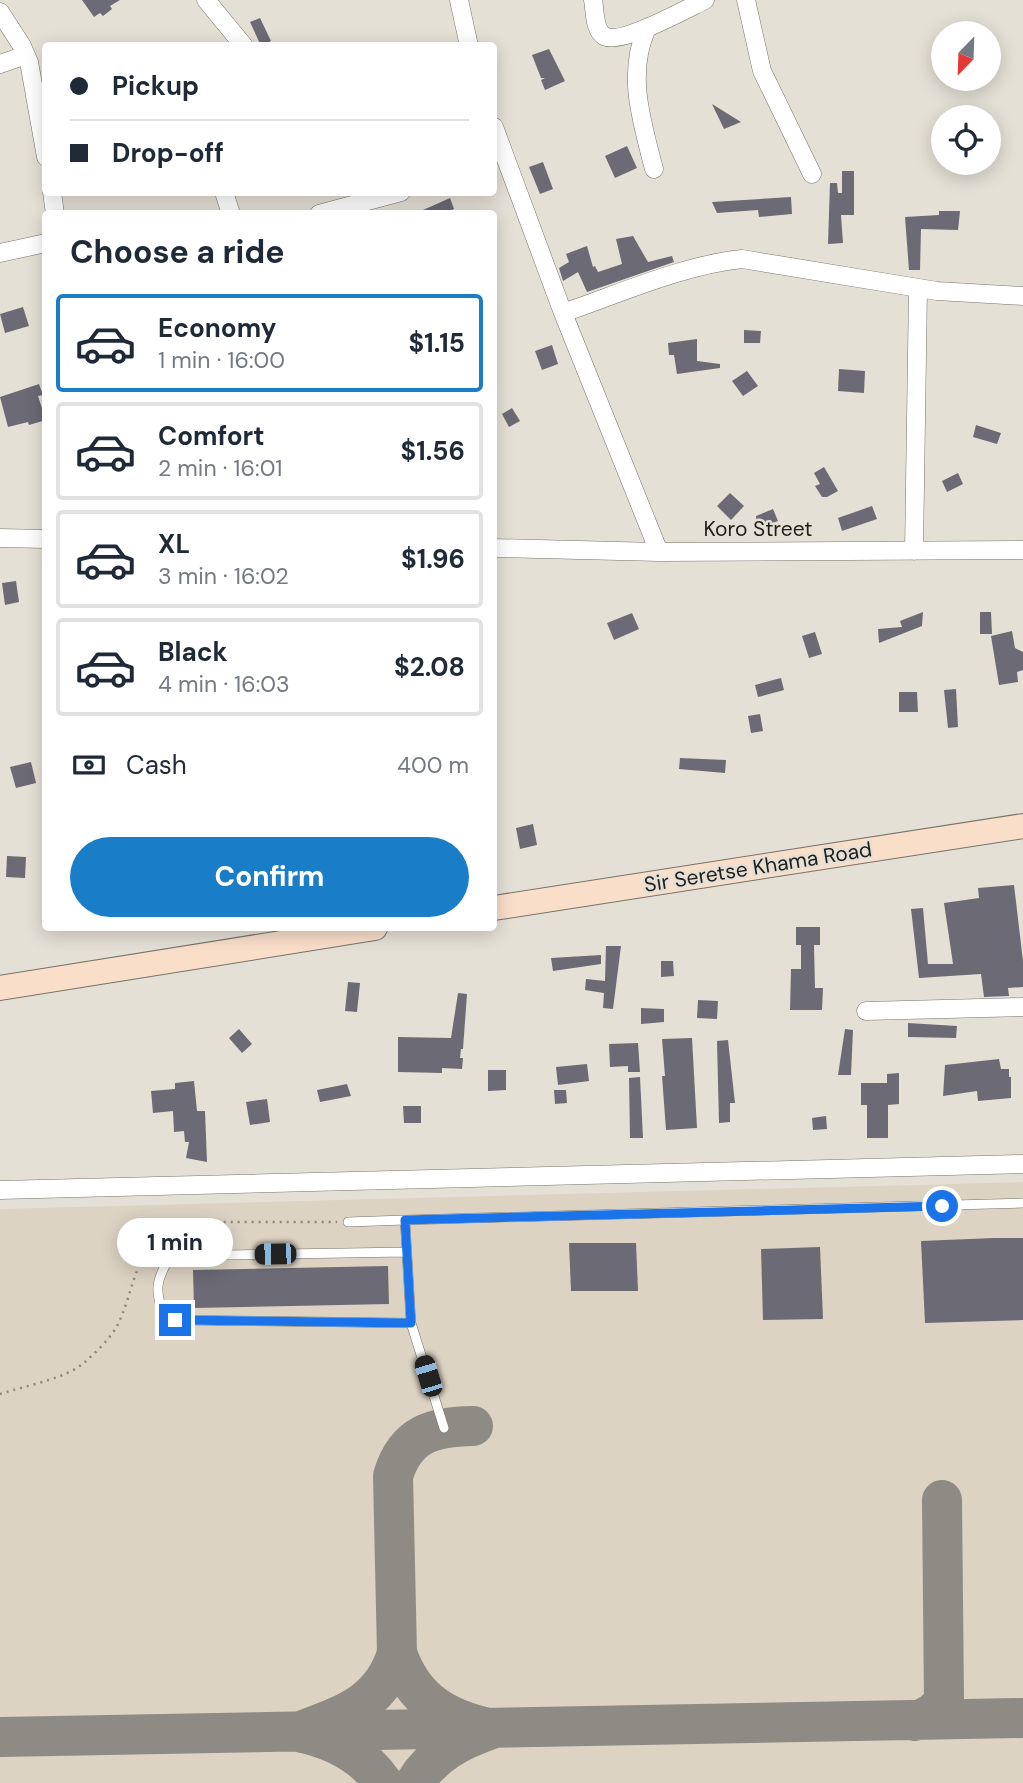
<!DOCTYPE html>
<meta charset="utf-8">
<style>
body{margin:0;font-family:"DM Sans",sans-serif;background:#f2f2f3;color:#1f2937;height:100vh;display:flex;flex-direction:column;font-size:26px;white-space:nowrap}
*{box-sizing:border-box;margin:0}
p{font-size:23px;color:#747a83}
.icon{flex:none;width:38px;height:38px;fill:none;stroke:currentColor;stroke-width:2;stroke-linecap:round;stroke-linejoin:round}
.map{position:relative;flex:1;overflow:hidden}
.side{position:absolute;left:42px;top:210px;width:455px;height:721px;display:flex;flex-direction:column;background:#fff;border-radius:7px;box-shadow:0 4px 18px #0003}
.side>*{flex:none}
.hud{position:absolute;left:42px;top:42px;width:455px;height:154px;border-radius:7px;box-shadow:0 4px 18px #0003;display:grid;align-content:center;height:154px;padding:0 28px;background:#fff}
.needle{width:46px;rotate:203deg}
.buttons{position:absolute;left:931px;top:21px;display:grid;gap:14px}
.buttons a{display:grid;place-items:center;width:70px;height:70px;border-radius:50%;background:#fff;box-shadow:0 4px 18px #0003;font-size:35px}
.end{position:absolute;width:32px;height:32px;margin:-16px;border:9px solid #1a73e8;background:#fff;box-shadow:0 0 0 4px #fff}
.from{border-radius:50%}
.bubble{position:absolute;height:49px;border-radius:24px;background:#fff;box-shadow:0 4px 18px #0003;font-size:23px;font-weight:700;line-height:49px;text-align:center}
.car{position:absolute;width:21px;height:42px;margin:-21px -10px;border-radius:9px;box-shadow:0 0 5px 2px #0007;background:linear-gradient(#222 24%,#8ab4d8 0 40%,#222 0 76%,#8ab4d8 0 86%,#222 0)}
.hud b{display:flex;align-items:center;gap:24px;height:66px;font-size:26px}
.hud b+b{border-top:2px solid #e0e1e3}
.hud i{width:18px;height:18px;background:#1f2937}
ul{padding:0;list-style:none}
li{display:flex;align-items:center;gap:21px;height:98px;margin:0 14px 10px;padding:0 14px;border:4px solid #e0e1e3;border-radius:7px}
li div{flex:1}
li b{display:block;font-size:26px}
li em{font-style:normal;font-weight:700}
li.on{border-color:#1a7dc8}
li>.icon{width:63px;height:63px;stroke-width:1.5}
h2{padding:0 28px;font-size:32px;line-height:84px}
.pay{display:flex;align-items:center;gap:18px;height:77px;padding:0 28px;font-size:26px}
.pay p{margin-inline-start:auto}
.primary-button{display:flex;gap:14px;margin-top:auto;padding:14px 28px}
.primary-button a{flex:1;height:80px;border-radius:42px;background:#1a7dc8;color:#fff;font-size:28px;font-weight:700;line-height:80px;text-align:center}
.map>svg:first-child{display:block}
.built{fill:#dcd3c3}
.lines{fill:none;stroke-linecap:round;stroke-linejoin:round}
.taxiway{stroke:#8e8a84;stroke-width:40}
.building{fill:#6c6b75}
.lane-casing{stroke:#77736a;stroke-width:10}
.street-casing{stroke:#77736a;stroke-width:19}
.secondary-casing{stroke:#77736a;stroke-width:26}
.path{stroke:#8b8780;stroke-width:2.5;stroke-dasharray:2 5;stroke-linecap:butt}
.lane{stroke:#fff;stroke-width:9}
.street{stroke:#fff;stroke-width:18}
.secondary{stroke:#f9deca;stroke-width:24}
.route{stroke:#1a73e8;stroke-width:9}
.labels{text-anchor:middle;stroke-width:5;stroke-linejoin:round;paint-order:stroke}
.street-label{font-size:21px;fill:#201e1b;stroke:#e5e0d6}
</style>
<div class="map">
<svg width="1023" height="1783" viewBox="0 0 1023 1783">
<rect width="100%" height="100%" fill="#e5e0d6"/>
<path class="built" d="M1023,1182V1783H0V1209Z"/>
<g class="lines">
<path class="taxiway" d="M397,1653C413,1700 445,1719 492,1729C461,1740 433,1753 415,1783
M915,1721C928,1717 937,1712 944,1700L942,1500
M0,1737L1023,1718
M383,1783C363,1753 332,1739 298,1732C343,1715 382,1704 397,1653L393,1476C406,1433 433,1427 473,1426"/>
</g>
<path class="building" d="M82,0H120L110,6L112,9L103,16L100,13L94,17Z
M260,18L271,41L261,46L250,22Z
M549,49L565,81L545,90L541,80L545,78H541L532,55Z
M712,104L741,122L724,129Z
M627,146L637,168L615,178L605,156Z
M543,162L553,189L540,194L529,167Z
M842,171H854V215H841L843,243L828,244L830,183H837L838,193H842Z
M791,197L792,214L759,217L758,210L717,213L712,202Z
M450,198L454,209L444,214H414Z
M939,211H960L958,230L921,229L920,270H909L905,217L939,215Z
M633,236L648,262L672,256L674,262L587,292L578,272L563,281L559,268L569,262L566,254L587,246L593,267L595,266L598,272L622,264L616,239Z
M23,307L29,326L5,333L0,314Z
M744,330L761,331L760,343H744Z
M697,339V361L720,364V368L677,374L674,355H669L668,343Z
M552,345L558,364L542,370L535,351Z
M839,369L865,371L864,393L838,391Z
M747,371L758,386L743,396L732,381Z
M39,384L43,395L38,396L46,420L29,425L28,422L8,427L0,397Z
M512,408L520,421L509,427L502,414Z
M976,425L1001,433L997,444L973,437Z
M824,467L838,491L827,497H822L815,486L820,484L814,473Z
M958,473L963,484L947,492L942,481Z
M730,493L744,506L731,520L717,506Z
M872,506L877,519L842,531L838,518Z
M773,509L778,521L757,529L756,516Z
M16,581L19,602L5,605L2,583Z
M923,612L922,626L879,643L878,629L902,627L900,621Z
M980,612H991L992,634H980Z
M632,613L639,629L614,640L607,623Z
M1012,631L1015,648L1023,652V670L1017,672L1018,682L999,685L991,636Z
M815,632L822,654L809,658L802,636Z
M781,678L784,690L758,697L755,685Z
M956,689L958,727L948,728L944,690Z
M899,692H917L918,712H899Z
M760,714L763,731L751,733L748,716Z
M680,758L726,760L725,773L679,769Z
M31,762L36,783L16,788L10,767Z
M533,824L537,845L520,849L516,828Z
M7,856L26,857L25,878L6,877Z
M1014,885L1023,961V987L1008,988L1009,996L984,997L981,974L919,978L911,909L923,908L928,964H953L944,903L979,898L978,888Z
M796,927H820V945H814L815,988H823L822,1010H790L791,969H801V945H796Z
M606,946H621L613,1009L603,1008L604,993L585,990L586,979L605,981Z
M601,955V964L553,971L551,958Z
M661,961H673L674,976L661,977Z
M348,982L360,983L357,1012L345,1011Z
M458,993L467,994L463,1049H461L460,1058H463L462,1069L442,1068V1073L398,1072V1037L451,1038Z
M698,1000L718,1001L717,1019L697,1018Z
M641,1008L664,1009V1022L641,1024Z
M908,1023L957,1026L956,1038L908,1037Z
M239,1029L252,1044L242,1053L229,1038Z
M845,1029L853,1030L851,1075H838Z
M692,1038L697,1128L666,1130L662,1076H665L662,1039Z
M728,1040L735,1103H730V1122L719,1123L717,1041Z
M638,1043L640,1072H628V1066L610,1067L609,1044Z
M999,1059L1001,1069H1009V1077H1011V1098L978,1101L977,1091L943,1096L945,1065Z
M587,1064L589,1081L558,1085L556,1067Z
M488,1070H506V1090L488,1091Z
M899,1073V1104L888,1105V1138H867V1105H861V1083H887V1074Z
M640,1077L643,1138H630L629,1078Z
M194,1081L197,1111H205L207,1162L186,1158L189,1142H185L184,1131L174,1132L173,1111L153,1113L151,1091L175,1089V1083Z
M347,1084L351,1096L320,1102L317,1090Z
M554,1090H566L567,1103L555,1104Z
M267,1099L270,1122L250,1125L246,1102Z
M403,1106H421V1123H404Z
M826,1116L827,1129L813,1130L812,1118Z
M994,1238H1023V1320L925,1323L921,1241Z
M569,1243H636L638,1291H571Z
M820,1247L823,1319L763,1320L761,1249Z
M388,1266L389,1304L194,1308L193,1270Z"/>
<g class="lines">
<defs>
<path id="lane" d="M348,1222L405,1220
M407,1252L170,1256C157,1279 153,1291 165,1316L175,1320L411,1323L444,1428
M411,1323L405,1220L1023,1203"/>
<path id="street" d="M206,0L244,46
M459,0L469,46
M593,0C595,10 594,30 604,36C620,46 688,8 705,0
M746,0L762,71L812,174
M0,12L22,46L29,62L46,157
M647,28C626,74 642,122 654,169
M0,64L26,55
M494,127L563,313L659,552
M52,192L55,214
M224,192L231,214
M319,214L401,192
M0,253L46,243
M563,313C619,294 683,265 742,259L937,291L1023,296
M0,538L46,539
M494,548L659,552L1023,550
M914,551L918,288
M866,1011L1023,1007
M0,1190L1023,1164"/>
<path id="secondary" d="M494,908L1023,826
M0,988L375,928"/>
</defs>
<use href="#lane" class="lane-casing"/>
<use href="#street" class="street-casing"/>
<use href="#secondary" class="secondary-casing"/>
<path class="path" d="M0,1394C24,1386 66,1379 85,1362C96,1352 110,1339 117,1326C134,1294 135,1242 174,1227C181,1224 189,1224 195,1222H337"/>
<use href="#lane" class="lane"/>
<use href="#street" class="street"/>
<use href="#secondary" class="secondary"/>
</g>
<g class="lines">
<path class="route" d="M175,1320L411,1323L405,1220L942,1206"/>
</g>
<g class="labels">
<g class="street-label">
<text x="758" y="536">Koro Street</text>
<text transform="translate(758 867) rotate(-9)" y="7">Sir Seretse Khama Road</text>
</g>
</g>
</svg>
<div class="buttons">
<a><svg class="needle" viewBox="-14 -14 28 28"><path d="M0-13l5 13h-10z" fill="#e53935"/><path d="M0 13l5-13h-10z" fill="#747a83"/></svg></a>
<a><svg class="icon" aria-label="locate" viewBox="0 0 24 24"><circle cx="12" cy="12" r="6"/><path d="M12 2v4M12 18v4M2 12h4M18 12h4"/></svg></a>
</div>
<i class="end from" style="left:942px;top:1206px"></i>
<i class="end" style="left:175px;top:1320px"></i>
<div class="bubble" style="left:117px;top:1218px;width:116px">1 min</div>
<i class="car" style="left:275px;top:1254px;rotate:269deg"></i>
<i class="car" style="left:428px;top:1376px;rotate:343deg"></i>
<div class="hud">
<b><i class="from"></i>Pickup</b>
<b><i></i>Drop-off</b>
</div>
<section class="side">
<h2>Choose a ride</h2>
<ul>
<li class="on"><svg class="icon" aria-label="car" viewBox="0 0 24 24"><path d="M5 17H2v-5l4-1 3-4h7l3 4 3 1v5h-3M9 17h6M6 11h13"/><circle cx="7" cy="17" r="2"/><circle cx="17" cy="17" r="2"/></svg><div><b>Economy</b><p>1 min · 16:00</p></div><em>$1.15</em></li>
<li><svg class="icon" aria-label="car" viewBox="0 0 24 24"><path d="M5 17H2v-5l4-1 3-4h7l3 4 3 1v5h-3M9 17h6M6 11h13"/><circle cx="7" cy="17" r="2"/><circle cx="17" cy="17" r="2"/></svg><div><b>Comfort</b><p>2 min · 16:01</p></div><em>$1.56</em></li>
<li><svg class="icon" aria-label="car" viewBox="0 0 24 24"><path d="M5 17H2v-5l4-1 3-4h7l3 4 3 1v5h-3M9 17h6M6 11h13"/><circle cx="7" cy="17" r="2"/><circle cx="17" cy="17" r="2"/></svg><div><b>XL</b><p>3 min · 16:02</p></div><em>$1.96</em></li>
<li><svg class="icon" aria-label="car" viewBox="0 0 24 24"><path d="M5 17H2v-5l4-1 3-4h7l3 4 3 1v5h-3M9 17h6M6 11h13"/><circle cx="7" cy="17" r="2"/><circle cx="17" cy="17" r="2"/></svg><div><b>Black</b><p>4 min · 16:03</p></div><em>$2.08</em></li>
</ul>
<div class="pay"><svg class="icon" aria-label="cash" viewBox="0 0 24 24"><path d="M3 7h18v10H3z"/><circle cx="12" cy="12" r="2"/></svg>Cash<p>400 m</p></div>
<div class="primary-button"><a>Confirm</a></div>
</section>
</div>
